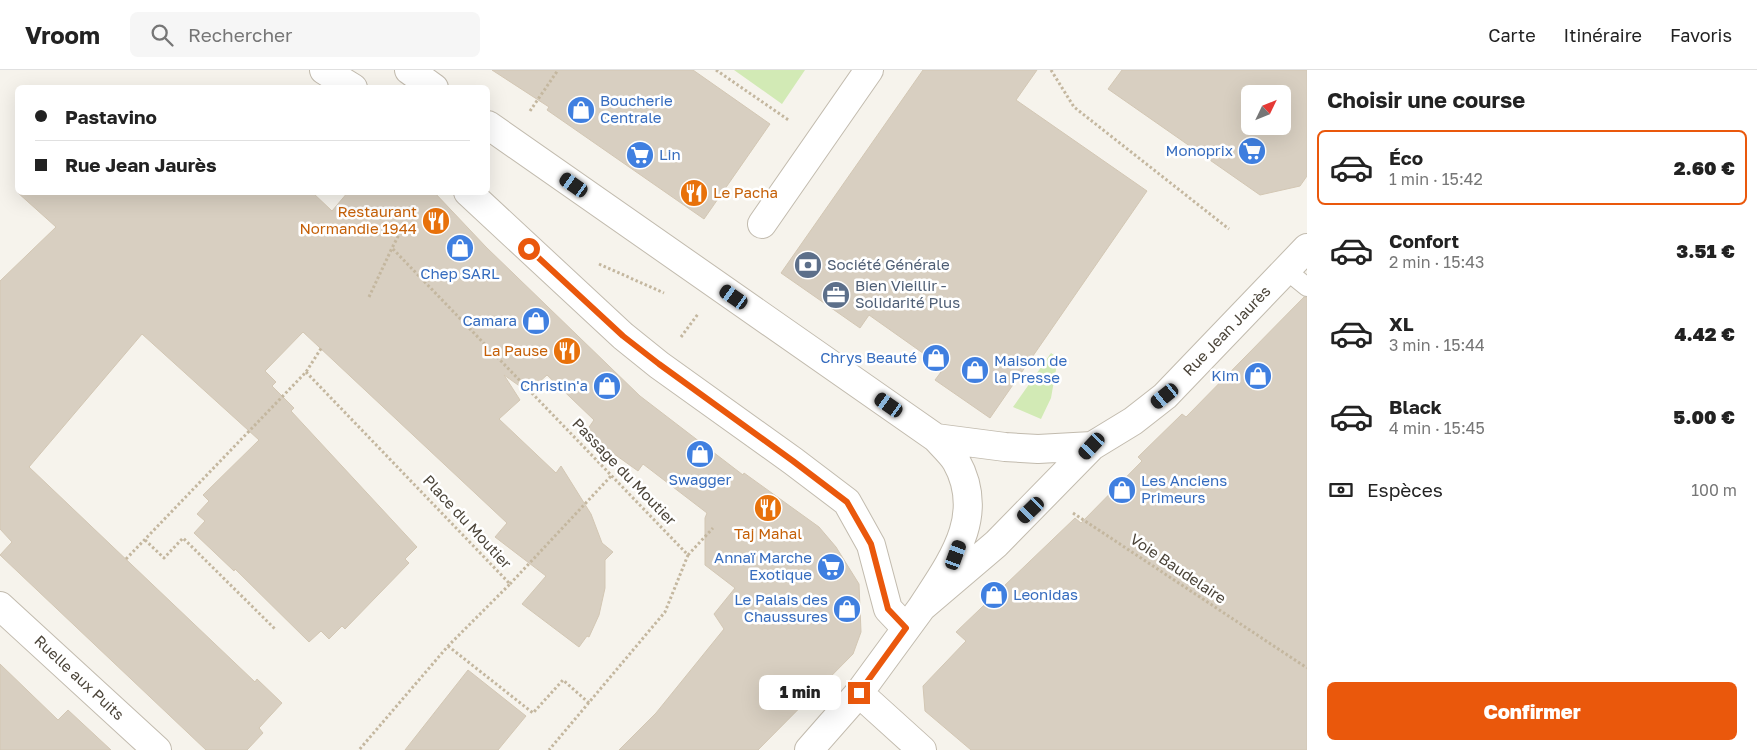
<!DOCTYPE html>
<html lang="fr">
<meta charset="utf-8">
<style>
body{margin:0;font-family:"Golos Text",sans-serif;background:#f6f6f6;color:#222;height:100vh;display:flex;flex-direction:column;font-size:19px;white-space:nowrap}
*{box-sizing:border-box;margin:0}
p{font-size:16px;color:#767676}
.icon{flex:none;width:28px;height:28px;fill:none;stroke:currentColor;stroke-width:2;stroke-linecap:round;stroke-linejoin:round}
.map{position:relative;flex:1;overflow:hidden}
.drawer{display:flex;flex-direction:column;background:#fff;width:450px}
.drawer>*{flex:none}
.banner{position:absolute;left:15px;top:15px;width:475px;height:110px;border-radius:8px;box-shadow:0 5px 20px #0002;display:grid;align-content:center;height:110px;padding:0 20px;background:#fff}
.needle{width:32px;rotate:47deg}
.tools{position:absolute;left:1241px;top:15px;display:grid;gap:10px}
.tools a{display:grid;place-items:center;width:50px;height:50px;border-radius:8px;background:#fff;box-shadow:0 5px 20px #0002;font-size:25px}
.end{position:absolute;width:22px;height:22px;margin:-11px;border:6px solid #ea580c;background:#fff;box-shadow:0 0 0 2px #fff}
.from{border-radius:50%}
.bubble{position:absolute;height:35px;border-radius:8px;background:#fff;box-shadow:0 5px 20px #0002;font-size:16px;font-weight:800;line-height:35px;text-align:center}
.car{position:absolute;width:15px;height:30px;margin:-15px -8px;border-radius:6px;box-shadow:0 0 4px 1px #0007;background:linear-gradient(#222 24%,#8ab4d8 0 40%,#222 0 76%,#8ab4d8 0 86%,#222 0)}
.banner b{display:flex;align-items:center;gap:18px;height:48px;font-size:19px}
.banner b+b{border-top:1px solid #e0e0e0}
.banner i{width:12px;height:12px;background:#222}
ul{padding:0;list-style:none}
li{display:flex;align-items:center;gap:15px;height:75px;margin:0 10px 8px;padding:0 10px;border:2px solid transparent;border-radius:8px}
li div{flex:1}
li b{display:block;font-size:19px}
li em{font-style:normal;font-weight:800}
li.selected{border-color:#ea580c}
li>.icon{width:45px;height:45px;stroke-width:1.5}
h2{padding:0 20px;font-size:22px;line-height:60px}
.pay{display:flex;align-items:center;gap:12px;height:55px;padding:0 20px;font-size:19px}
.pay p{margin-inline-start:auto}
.cta{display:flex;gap:10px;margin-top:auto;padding:10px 20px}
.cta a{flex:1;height:58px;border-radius:8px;background:#ea580c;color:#fff;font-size:20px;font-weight:800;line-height:58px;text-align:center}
header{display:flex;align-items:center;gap:30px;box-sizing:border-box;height:70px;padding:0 25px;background:#fff;border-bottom:1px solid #e0e0e0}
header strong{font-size:24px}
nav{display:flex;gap:28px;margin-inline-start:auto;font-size:18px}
.search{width:350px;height:45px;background:#f6f6f6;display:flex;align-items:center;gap:12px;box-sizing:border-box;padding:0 18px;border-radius:8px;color:#767676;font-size:19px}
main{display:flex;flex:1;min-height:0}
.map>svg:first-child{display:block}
.green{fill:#d2eab5}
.building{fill:#d8cfc1;stroke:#d3c7b4;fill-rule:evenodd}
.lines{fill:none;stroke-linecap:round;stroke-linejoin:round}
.service-casing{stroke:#c2bbae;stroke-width:20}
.minor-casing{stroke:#c2bbae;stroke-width:30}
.path{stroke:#c4b79f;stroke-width:3;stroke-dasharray:2.5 2.5;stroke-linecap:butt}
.service{stroke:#fff;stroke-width:18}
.minor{stroke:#fff;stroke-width:28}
.route{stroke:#ea580c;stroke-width:6}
.labels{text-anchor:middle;stroke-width:5;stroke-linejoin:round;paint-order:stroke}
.shop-label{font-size:15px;fill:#366cbe;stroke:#fff;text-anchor:end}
.food-label{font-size:15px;fill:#c56008;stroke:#fff;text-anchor:end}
.service-label{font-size:15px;fill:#4e5e75;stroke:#fff;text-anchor:start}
.street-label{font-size:15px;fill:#4b4439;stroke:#fff}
</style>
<header>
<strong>Vroom</strong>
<div class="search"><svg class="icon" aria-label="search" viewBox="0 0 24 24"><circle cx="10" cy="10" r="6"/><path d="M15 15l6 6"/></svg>Rechercher</div>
<nav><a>Carte</a><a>Itinéraire</a><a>Favoris</a></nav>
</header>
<main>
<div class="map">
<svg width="1307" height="680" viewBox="0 0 1307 680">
<rect width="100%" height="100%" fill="#f6f3ec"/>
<path class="green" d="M734,0H805L782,34Z
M1051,283L1058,288L1051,328L1041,349L1013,337Z"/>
<path class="building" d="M492,0H693L770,54L704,149L547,40L549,37Z
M923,0H1037L1016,30L1147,121L990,348L935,310L944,298L869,245L860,258L781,203Z
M1122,0H1307V106L1300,116L1260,125L1108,19ZM1250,24H1282V56H1250Z
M17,122H312L332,141L348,122H434L486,177L640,326L743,405L744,403L819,457L836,477L859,514L861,562L853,584L758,680H619L656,643L724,559L714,544L735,518L705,495V448L707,443L643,394L638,401L585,363L594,350L547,305L528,322L504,305L520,330L499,349L556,403L561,396L591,444L602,473L613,482L605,490V518L599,545L589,567L587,566L579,577L522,534L546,506L495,467L507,453L303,262L265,301L276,312L272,316L294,338L291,341L417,477L405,489L409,493L345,559L342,556L329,569L321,561L309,572L235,499L234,501L194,463L205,451L197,444L209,431L203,425L259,370L142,264L29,397L255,612L257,609L282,633L259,658L263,663L247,680H206L0,485L12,472L0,459V211L56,157Z
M1304,227H1307V680H971L925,641L923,616L966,571L956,562L1075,448L1081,453L1142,391L1138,387L1182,344L1186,347Z
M0,594L58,650L68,640L111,680H0Z
M468,600L526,646L498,680H405Z"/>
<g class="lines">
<defs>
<path id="service" d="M1286,200L1307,217"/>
<path id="minor" d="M324,0L353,18
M409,0L434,18
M488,55L936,368C942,375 951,383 956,391C987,446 951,492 922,537
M468,122L623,266L659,295L793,391L847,432L871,475L888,539L906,558
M762,154L869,0
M936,368L1005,377L1038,379L1092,376
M0,536L157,680
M859,623L922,680
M809,680L859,623L922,537L996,474L1092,376L1133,351L1165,326L1307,178"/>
</defs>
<use href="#service" class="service-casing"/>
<use href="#minor" class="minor-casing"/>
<path class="path" d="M716,0L790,51
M1051,0L1074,37L1229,159
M530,41L558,0
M403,157L392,178L688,485L665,542L549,680
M599,194L664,223
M369,227L392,178
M681,267L698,244
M306,302L510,514L448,576L359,680
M1073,443L1307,598
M145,470L164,488L183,468L276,560
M688,485L713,458
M126,489L306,302L322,277
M510,514L612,405
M448,576L533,643L563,610L589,633"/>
<use href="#service" class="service"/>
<use href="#minor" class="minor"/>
</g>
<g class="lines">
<path class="route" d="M529,179L623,266L659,294L793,391L847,432L871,474L888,539L906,558L859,623"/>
</g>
<defs>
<symbol id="shop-disc" viewBox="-11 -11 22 22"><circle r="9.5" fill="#3f7fe0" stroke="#fff"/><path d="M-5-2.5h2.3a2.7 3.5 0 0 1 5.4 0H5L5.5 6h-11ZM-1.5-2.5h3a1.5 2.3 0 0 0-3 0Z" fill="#fff"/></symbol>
<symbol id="supermarket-disc" viewBox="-11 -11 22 22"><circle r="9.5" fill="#3f7fe0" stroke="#fff"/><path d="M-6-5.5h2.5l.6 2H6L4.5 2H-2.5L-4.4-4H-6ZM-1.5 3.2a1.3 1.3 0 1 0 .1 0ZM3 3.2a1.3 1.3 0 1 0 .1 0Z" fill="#fff"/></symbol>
<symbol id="restaurant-disc" viewBox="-11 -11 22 22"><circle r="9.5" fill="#e8710a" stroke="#fff"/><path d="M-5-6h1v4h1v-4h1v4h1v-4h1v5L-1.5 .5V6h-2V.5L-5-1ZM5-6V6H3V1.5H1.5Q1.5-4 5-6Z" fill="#fff"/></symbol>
<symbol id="bank-disc" viewBox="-11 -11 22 22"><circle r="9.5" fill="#5c6f8a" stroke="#fff"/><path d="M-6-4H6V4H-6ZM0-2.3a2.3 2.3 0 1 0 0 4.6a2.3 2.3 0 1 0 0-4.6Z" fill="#fff"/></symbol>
<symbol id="office-disc" viewBox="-11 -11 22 22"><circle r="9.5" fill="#5c6f8a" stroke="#fff"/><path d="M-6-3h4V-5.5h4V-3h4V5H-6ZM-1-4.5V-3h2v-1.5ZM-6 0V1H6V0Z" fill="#fff"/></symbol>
</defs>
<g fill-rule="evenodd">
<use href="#shop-disc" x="565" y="24" width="32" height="32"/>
<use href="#supermarket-disc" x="1236" y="65" width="32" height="32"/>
<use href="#supermarket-disc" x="624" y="69" width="32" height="32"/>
<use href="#restaurant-disc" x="678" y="107" width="32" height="32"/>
<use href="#restaurant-disc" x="420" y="135" width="32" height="32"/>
<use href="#shop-disc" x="444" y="162" width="32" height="32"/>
<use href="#bank-disc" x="792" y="179" width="32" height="32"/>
<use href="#office-disc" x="820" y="209" width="32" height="32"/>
<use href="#shop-disc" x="520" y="235" width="32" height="32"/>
<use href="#restaurant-disc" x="551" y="265" width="32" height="32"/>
<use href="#shop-disc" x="920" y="272" width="32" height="32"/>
<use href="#shop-disc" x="959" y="284" width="32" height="32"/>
<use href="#shop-disc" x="1242" y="290" width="32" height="32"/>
<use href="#shop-disc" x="591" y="300" width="32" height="32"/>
<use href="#shop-disc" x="684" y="368" width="32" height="32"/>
<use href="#shop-disc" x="1106" y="404" width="32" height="32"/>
<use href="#restaurant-disc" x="752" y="422" width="32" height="32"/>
<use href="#supermarket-disc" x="815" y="481" width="32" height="32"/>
<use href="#shop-disc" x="978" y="509" width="32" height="32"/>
<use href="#shop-disc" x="831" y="523" width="32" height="32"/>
</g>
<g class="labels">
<g class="shop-label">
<text x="600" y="36" text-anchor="start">Boucherie<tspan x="600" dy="17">Centrale</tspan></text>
<text x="1233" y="86">Monoprix</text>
<text x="659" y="90" text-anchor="start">Lin</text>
<text x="460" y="209" text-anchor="middle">Chep SARL</text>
<text x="517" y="256">Camara</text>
<text x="917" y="293">Chrys Beauté</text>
<text x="994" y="296" text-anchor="start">Maison de<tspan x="994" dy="17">la Presse</tspan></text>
<text x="1239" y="311">Kim</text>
<text x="588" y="321">Christin'a</text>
<text x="700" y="415" text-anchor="middle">Swagger</text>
<text x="1141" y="416" text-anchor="start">Les Anciens<tspan x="1141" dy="17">Primeurs</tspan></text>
<text x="812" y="493">Annaï Marche<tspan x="812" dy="17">Exotique</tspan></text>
<text x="1013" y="530" text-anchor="start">Leonidas</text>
<text x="828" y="535">Le Palais des<tspan x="828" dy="17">Chaussures</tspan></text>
</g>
<g class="food-label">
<text x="713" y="128" text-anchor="start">Le Pacha</text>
<text x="417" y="147">Restaurant<tspan x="417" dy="17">Normandie 1944</tspan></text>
<text x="548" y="286">La Pause</text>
<text x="768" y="469" text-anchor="middle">Taj Mahal</text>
</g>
<g class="service-label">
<text x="827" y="200">Société Générale</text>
<text x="855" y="221">Bien Vieillir -<tspan x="855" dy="17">Solidarité Plus</tspan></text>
</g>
<g class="street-label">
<text transform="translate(1227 261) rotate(-46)" y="5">Rue Jean Jaurès</text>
<text transform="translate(624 402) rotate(46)" y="5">Passage du Moutier</text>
<text transform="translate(467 452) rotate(47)" y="5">Place du Moutier</text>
<text transform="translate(1178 499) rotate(34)" y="5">Voie Baudelaire</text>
<text transform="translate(79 608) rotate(43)" y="5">Ruelle aux Puits</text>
</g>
</g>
</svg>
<div class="tools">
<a><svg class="needle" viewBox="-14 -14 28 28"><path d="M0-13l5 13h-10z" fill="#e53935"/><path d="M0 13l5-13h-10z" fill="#767676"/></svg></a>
</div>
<i class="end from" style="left:529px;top:179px"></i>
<i class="end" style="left:859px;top:623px"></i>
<div class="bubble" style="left:759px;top:605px;width:82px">1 min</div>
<i class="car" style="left:574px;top:115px;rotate:305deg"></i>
<i class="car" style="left:734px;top:227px;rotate:305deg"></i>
<i class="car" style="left:1165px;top:326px;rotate:231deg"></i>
<i class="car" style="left:889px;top:335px;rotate:305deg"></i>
<i class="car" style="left:1092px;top:376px;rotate:223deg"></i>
<i class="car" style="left:1031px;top:440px;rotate:226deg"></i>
<i class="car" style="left:956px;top:485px;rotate:20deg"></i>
<div class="banner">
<b><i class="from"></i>Pastavino</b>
<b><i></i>Rue Jean Jaurès</b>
</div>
</div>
<section class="drawer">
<h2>Choisir une course</h2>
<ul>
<li class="selected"><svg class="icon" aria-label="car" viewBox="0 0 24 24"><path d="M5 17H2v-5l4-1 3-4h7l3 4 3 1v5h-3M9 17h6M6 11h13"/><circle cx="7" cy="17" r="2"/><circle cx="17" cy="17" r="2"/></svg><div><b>Éco</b><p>1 min · 15:42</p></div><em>2.60 €</em></li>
<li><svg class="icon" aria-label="car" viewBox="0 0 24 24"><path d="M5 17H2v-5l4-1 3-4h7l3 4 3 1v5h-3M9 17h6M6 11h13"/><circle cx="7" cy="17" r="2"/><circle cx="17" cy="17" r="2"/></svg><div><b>Confort</b><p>2 min · 15:43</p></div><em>3.51 €</em></li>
<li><svg class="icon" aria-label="car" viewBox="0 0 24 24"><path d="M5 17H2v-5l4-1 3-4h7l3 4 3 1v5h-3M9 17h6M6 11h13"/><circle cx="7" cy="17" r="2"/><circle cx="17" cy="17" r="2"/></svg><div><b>XL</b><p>3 min · 15:44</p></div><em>4.42 €</em></li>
<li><svg class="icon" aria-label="car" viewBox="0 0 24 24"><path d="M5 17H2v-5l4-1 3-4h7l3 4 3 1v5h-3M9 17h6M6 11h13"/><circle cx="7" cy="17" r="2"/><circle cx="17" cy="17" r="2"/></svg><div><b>Black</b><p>4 min · 15:45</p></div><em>5.00 €</em></li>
</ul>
<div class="pay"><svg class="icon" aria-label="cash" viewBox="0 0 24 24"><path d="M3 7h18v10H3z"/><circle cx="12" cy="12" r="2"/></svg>Espèces<p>100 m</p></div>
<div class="cta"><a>Confirmer</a></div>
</section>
</main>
